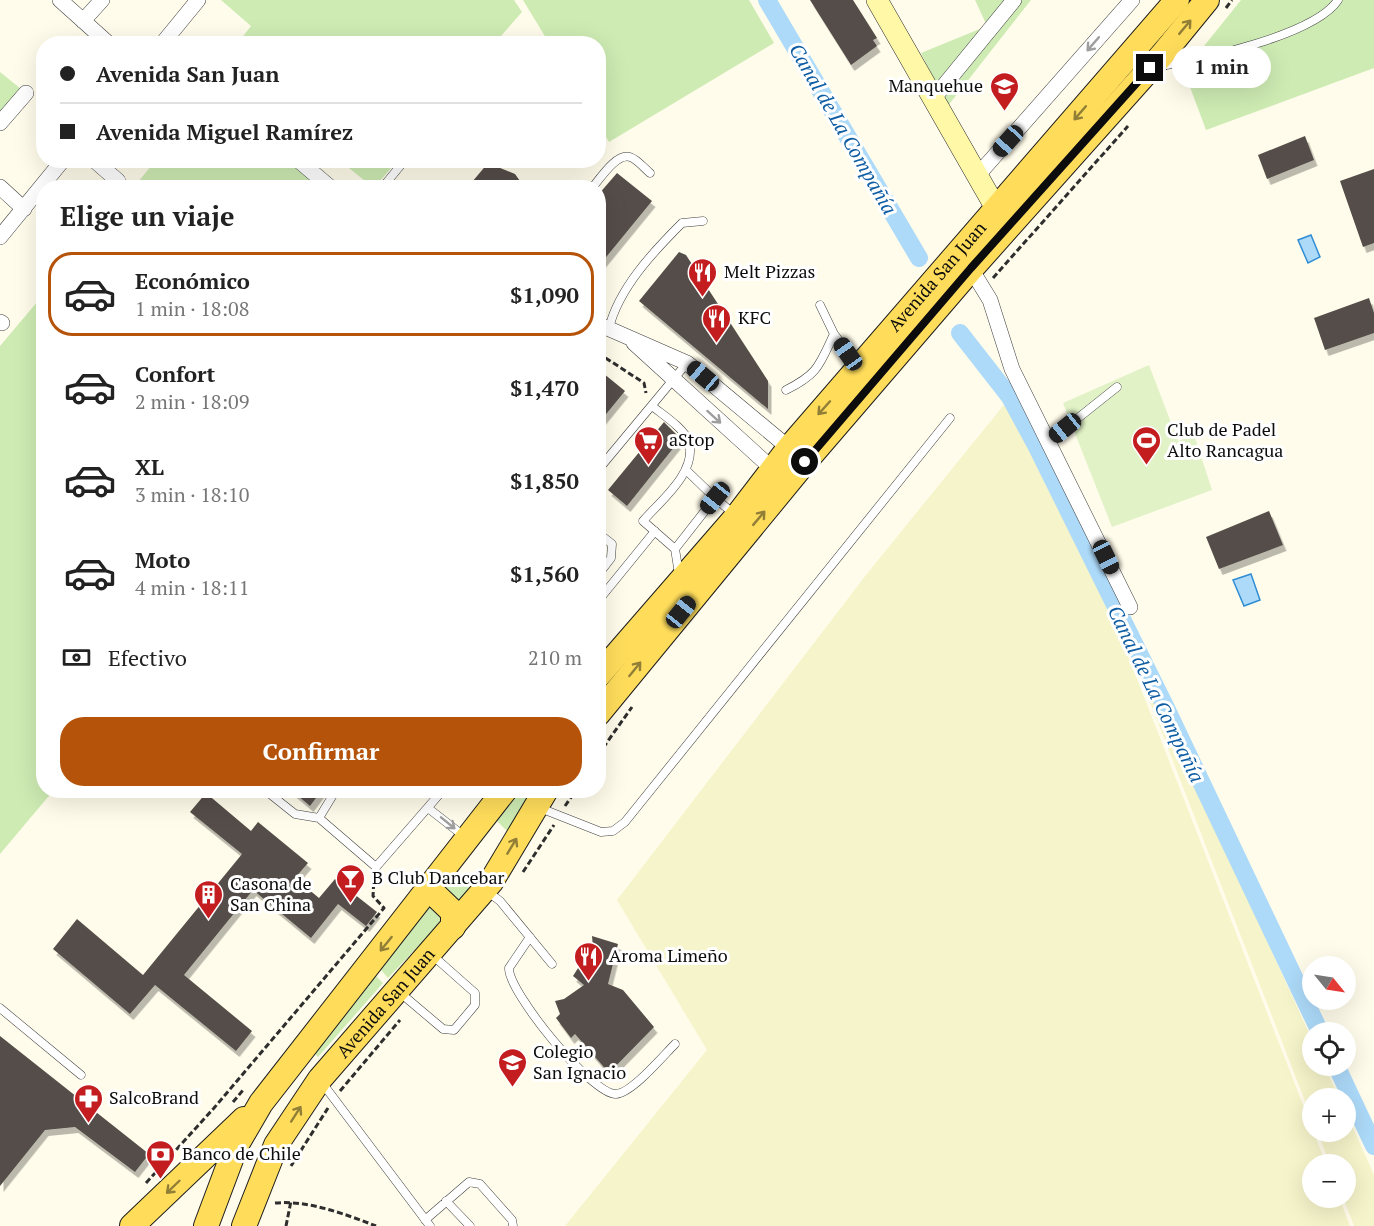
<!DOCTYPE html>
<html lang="es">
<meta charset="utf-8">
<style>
body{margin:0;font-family:"PT Serif",serif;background:#f6f6f6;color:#222;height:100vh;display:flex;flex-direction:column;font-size:22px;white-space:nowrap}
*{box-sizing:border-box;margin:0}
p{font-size:20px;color:#767676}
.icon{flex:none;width:33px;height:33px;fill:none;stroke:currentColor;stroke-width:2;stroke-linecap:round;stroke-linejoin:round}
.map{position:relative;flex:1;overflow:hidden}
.panel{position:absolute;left:36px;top:180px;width:570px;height:618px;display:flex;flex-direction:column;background:#fff;border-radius:24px;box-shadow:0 6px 24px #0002}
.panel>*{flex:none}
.banner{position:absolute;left:36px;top:36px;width:570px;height:132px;border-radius:24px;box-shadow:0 6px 24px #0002;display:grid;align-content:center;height:132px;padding:0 24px;background:#fff}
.needle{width:39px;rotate:120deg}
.tools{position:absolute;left:1302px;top:956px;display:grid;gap:12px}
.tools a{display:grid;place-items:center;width:54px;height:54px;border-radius:50%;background:#fff;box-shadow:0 6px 24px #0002;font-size:30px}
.end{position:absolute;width:27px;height:27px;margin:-14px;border:8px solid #0c0c0c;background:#fff;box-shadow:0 0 0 3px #fff}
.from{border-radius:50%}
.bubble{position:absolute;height:42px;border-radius:21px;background:#fff;box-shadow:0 6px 24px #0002;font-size:20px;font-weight:700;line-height:42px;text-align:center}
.car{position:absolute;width:18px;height:36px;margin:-18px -9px;border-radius:8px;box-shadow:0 0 4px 2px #0007;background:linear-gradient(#222 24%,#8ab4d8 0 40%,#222 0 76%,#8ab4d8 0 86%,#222 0)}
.banner b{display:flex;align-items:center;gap:21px;height:57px;font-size:22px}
.banner b+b{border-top:2px solid #e0e0e0}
.banner i{width:15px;height:15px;background:#222}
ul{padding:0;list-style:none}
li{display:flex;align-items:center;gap:18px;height:84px;margin:0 12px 9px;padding:0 12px;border:3px solid transparent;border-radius:24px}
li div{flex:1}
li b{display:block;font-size:22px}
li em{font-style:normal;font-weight:700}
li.selected{border-color:#b45309}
li>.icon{width:54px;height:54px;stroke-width:1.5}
h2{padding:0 24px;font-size:27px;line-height:72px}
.pay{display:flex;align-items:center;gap:15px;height:66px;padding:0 24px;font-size:22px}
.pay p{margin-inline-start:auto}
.cta{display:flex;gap:12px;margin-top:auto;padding:12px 24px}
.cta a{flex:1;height:69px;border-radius:24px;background:#b45309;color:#fff;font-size:24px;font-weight:700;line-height:69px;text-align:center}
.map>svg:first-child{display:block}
.farmland{fill:#f6f4ca}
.green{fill:#ceebb3}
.pitch{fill:#e1f2c6}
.water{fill:#addaf9;stroke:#308dd4;stroke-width:1.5}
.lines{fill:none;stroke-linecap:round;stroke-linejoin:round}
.canal{stroke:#addaf9;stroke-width:18}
.building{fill:#554e48;filter:url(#shadow)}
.lane-casing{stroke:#3f3f3f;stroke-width:9}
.street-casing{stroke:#3f3f3f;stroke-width:16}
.secondary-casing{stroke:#2e2e2e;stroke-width:22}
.primary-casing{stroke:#1d1d1d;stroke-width:26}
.path{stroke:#2e2e2e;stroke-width:3;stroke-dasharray:6 3;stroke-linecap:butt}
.lane{stroke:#fff;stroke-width:8}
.street{stroke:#fff;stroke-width:15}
.secondary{stroke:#fff8a6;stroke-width:21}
.primary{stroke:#ffdd5b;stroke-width:24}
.oneway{stroke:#927f37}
.oneway2{stroke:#9e9e9e}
.route{stroke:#0c0c0c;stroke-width:8}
.labels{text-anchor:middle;stroke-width:6;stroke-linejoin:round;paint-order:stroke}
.poi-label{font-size:18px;fill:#0c0c0c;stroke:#fff;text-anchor:start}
.street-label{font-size:18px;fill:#0c0c0c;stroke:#fff}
.water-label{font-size:20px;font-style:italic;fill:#0f5ea4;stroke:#fff}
</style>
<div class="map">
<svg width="1374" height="1226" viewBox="0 0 1374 1226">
<defs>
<filter id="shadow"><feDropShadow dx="3.5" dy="6" stdDeviation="0" flood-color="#0004"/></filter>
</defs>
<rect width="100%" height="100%" fill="#fffceb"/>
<path class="farmland" d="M1007,401L1067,499L1326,1164H1312V1197H1339L1350,1226H565L707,1050L617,900L866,575Z
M1099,571L1312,1040V1065H1324L1339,1098H1312V1119Z
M1346,1112L1374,1175V1226H1354L1343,1197H1346V1164H1330L1317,1131H1346Z"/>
<path class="green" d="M221,0H514L522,12L495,43L237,44L251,26Z
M523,0H749L774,43L609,142L599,125L598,44L549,43Z
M975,0H1031L947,107L921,53L987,26Z
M1241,0H1374V68L1206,130L1184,71Z
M0,72L26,93L0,125Z
M156,160L291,161L325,187L133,188Z
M340,161H397L374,188Z
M43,295L44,790L53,791L0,854V346Z
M519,791H534L508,832L495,819Z
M461,874L469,880L468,894L388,978L381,970L451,876Z
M375,975L383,983L318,1057L311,1050Z"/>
<path class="pitch" d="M1149,365L1178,441L1194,435L1212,490L1112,527L1063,403Z"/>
<path class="water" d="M1311,235L1320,257L1308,263L1298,240Z
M1251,574L1260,600L1244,606L1233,580Z"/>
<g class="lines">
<path class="canal" d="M767,0L919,258
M960,333L1010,397L1037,447L1166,708L1320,1032
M1336,1065L1374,1146"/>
</g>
<path class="building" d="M810,0H853L877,38L873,40L877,46L851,65Z
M1305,136L1314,160L1267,179L1258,155Z
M488,163L515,174L525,188H467Z
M1374,169V243L1363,247L1340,181Z
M617,173L652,201L598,267V195Z
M679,252L686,255L768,381V409L639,301Z
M1369,298L1374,313V333L1325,350L1314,318Z
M598,369L625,391L598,424Z
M664,422L678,436L679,441L627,506L608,490Z
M1269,511L1283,545L1219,569L1206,537Z
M291,790H322L310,806Z
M206,793L251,831L258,822L308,863L295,878L319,898L335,879L377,912L366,926L338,904L311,938L253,890L184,975L252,1031L236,1051L155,985L130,1014L53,949L77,919L143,975L242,854L190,812Z
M592,936L618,944L608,984L623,990L654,1027L609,1073L575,1034L571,1038L556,1018L560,1014L555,1001L564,999L584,985L573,976L580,965L595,972Z
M0,1036L149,1154L135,1172L75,1127L45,1130L0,1186Z"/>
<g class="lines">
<defs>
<path id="lane" d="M1161,66C1203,59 1315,35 1338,0
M382,188L405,160
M592,188C600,179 616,153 630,157C637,159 644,168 650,173
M820,305L834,334L857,365
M609,328C619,288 653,252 682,223L703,221
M786,390C818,374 819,366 834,334
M652,406C663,415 684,428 689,442C697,473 660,501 643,521L675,549L715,498L686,470
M1048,442L1117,387
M598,470L687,363
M715,498L734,514
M598,533L612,544L611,558L598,575
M675,549L679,574
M598,601L655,531
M265,790L295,814L319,818L376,867L443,790
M428,808L465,837
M540,808L601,832L613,831L625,822L950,418
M319,818L336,790
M488,892L500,901L552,964
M530,937L509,968C508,992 592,1095 616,1094C632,1093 663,1056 675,1044
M398,991L443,1029L454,1030L475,1005V993L431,954
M0,1008L81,1075
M323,1084L430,1226
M446,1201L470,1226
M425,1220L469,1182L480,1184L512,1220L513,1226"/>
<path id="street" d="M60,0L109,44
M83,21L102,0
M162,44L198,0
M933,99L1014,0
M0,123L26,93
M94,160L118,181
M298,160L331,188
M977,176L1132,0
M0,187L24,209
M0,237L63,160
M971,269L990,300L1012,369L1130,607
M0,322L2,323
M598,324L687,363L795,453
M634,343L778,474"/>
<path id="secondary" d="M877,0L997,210"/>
<g id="primary">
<path id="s1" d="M598,676L737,516L789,448L1177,0"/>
<path d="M598,714L805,462L971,269L1162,55L1207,0"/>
<path d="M429,889L453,912V927"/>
<path d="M132,1226L244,1119"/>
<path d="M206,1226L236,1146L261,1103L505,790"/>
<path id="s2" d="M244,1226L276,1145L320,1079L491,882L546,790"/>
</g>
</defs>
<use href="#lane" class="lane-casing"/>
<use href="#street" class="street-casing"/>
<use href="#secondary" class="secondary-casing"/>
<use href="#primary" class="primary-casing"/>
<path class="path" d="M1226,8L1232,0
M993,278L1128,126
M598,353L644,383L646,393
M598,755L632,707
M565,806L576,790
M523,872L554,825
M340,1091L400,1020
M233,1102L244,1089
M291,1166L328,1108
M146,1183L214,1108L384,908L373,896L374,878
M275,1203C308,1200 345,1214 376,1226
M286,1226L291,1201"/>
<use href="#lane" class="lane"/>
<use href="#street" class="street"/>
<use href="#secondary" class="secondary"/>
<use href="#primary" class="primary"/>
</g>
<defs><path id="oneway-shaft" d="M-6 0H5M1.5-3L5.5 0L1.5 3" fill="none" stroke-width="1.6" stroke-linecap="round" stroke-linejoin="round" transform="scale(1.5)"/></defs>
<g class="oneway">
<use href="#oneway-shaft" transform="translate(1185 27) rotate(-50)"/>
<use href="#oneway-shaft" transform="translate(1080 113) rotate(131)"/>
<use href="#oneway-shaft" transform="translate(824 408) rotate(132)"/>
<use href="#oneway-shaft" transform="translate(759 518) rotate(-50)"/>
<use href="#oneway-shaft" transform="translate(635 669) rotate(-51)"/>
<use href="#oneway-shaft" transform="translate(512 846) rotate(-59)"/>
<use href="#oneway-shaft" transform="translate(386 944) rotate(129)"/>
<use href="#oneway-shaft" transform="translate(296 1114) rotate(-57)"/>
<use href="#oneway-shaft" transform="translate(173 1187) rotate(136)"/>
</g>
<g class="oneway2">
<use href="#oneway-shaft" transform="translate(1093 44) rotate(131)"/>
<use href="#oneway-shaft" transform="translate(714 417) rotate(42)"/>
<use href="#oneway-shaft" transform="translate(448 823) rotate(39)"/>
</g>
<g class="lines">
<path class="route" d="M805,462L971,268L1150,68"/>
</g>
<defs>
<symbol id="school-pin" viewBox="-11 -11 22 30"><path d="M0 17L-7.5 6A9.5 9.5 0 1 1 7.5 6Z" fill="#c31d20" stroke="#fff"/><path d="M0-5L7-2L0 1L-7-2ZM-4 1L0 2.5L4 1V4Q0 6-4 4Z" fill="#fff"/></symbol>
<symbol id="restaurant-pin" viewBox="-11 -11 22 30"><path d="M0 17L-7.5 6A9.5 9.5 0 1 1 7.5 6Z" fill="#c31d20" stroke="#fff"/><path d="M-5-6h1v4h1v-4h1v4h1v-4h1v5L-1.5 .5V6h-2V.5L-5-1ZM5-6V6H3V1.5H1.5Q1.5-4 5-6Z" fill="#fff"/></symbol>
<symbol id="supermarket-pin" viewBox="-11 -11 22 30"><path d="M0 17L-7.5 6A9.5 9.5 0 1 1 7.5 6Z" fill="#c31d20" stroke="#fff"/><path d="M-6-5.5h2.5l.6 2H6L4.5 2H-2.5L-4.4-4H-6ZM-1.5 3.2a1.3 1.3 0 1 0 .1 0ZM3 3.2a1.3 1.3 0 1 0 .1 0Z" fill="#fff"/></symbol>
<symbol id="stadium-pin" viewBox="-11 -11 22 30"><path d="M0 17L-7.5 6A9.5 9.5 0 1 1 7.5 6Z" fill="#c31d20" stroke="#fff"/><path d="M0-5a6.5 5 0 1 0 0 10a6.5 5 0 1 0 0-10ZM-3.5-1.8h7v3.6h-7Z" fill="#fff"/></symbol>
<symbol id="bar-pin" viewBox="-11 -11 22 30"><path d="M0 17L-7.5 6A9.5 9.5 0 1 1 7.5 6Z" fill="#c31d20" stroke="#fff"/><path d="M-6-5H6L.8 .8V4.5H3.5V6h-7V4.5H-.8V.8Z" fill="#fff"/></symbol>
<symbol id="building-pin" viewBox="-11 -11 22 30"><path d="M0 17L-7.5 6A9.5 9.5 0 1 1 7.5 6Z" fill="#c31d20" stroke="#fff"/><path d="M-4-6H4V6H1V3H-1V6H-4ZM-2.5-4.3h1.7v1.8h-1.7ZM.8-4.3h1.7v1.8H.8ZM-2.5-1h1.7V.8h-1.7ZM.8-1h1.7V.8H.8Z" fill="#fff"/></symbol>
<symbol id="pharmacy-pin" viewBox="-11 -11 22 30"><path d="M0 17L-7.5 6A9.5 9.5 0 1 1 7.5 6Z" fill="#c31d20" stroke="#fff"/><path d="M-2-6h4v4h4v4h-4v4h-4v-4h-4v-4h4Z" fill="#fff"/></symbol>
<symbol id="bank-pin" viewBox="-11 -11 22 30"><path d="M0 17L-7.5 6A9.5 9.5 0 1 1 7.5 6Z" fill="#c31d20" stroke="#fff"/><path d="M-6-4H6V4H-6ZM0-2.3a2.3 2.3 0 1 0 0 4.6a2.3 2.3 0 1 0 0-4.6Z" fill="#fff"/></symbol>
</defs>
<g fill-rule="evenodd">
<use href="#school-pin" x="988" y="70" width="33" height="45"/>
<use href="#restaurant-pin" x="686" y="256" width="33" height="45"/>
<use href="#restaurant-pin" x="700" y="302" width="33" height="45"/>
<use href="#supermarket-pin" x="632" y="424" width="33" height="45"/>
<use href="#stadium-pin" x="1130" y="424" width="33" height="45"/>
<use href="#bar-pin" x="334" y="862" width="33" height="45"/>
<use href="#building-pin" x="192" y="878" width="33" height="45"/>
<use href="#restaurant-pin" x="572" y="940" width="33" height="45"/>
<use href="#school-pin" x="496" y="1046" width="33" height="45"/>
<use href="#pharmacy-pin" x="72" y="1082" width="33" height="45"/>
<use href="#bank-pin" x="144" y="1138" width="33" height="45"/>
</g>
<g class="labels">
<g class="poi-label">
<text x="983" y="92" text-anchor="end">Manquehue</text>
<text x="724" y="278">Melt Pizzas</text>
<text x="738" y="324">KFC</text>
<text x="1167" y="436">Club de Padel<tspan x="1167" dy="21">Alto Rancagua</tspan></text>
<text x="669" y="446">aStop</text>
<text x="372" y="884">B Club Dancebar</text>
<text x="230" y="890">Casona de<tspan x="230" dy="21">San China</tspan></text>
<text x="609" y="962">Aroma Limeño</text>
<text x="533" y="1058">Colegio<tspan x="533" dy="21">San Ignacio</tspan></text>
<text x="109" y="1104">SalcoBrand</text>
<text x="182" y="1160">Banco de Chile</text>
</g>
<g class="street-label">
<text dy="6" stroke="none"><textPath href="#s1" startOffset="524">Avenida San Juan</textPath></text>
<text dy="6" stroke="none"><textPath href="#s2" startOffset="267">Avenida San Juan</textPath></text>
</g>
<g class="water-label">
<text transform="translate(843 129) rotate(60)" y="7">Canal de La Compañía</text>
<text transform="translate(1156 694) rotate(64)" y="7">Canal de La Compañía</text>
</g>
</g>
</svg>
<div class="tools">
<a><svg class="needle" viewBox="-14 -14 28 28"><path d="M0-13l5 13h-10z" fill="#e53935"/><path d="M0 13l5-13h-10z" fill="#767676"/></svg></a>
<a><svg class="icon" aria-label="locate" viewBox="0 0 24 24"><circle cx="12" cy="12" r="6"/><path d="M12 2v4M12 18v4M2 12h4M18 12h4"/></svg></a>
<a>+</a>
<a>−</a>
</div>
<i class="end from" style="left:805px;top:462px"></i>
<i class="end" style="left:1150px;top:68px"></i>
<div class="bubble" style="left:1172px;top:46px;width:99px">1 min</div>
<i class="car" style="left:1008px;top:141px;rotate:222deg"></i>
<i class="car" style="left:848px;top:354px;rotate:325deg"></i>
<i class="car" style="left:703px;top:376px;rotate:310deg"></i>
<i class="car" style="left:1065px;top:428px;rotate:231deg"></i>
<i class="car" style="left:715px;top:498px;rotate:219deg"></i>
<i class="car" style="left:1106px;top:557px;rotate:154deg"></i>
<i class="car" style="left:681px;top:612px;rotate:39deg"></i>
<div class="banner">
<b><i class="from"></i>Avenida San Juan</b>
<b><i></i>Avenida Miguel Ramírez</b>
</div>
<section class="panel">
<h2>Elige un viaje</h2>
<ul>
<li class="selected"><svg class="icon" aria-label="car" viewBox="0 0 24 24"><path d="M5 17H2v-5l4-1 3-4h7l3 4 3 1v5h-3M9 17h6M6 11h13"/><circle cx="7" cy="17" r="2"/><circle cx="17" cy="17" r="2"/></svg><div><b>Económico</b><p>1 min · 18:08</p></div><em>$1,090</em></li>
<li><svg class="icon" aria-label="car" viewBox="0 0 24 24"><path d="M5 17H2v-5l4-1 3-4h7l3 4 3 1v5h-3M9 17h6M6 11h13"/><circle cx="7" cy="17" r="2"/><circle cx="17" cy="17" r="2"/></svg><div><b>Confort</b><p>2 min · 18:09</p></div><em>$1,470</em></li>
<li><svg class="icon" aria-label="car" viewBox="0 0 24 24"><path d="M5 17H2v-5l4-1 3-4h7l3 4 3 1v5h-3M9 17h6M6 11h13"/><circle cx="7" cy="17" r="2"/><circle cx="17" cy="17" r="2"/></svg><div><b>XL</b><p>3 min · 18:10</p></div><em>$1,850</em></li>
<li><svg class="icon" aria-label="car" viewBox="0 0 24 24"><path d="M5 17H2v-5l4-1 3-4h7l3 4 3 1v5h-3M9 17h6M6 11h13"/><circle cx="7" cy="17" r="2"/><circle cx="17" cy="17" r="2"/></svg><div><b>Moto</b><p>4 min · 18:11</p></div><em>$1,560</em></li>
</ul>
<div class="pay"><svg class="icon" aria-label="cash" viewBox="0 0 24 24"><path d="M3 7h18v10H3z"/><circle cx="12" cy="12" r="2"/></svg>Efectivo<p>210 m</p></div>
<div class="cta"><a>Confirmar</a></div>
</section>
</div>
